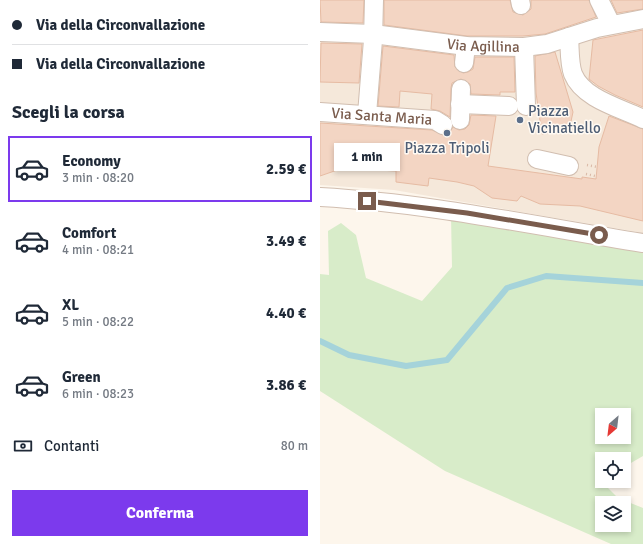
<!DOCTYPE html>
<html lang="it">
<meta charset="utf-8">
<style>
body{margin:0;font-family:Signika,sans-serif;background:#f2f2f3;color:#1f2937;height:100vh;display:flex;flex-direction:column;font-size:15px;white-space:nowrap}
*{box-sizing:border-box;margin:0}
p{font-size:13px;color:#747a83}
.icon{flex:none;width:22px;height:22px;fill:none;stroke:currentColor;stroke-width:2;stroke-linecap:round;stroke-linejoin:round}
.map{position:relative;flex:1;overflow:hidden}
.panel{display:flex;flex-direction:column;background:#fff;width:320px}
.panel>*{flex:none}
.guide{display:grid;align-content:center;height:88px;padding:0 12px;background:#fff}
.needle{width:26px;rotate:208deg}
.fabs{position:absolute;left:275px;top:408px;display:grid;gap:8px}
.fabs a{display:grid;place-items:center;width:36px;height:36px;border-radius:0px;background:#fff;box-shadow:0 2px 6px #0003;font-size:20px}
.end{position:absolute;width:18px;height:18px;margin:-9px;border:5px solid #7a5c4d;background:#fff;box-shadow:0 0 0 2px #fff}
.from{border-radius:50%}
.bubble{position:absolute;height:28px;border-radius:0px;background:#fff;box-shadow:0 2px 6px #0003;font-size:13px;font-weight:700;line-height:28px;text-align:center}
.guide b{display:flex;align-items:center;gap:14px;height:38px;font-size:15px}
.guide b+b{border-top:1px solid #e0e1e3}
.guide i{width:10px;height:10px;background:#1f2937}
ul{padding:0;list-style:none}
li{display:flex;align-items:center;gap:12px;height:66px;margin:0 8px 6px;padding:0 4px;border:2px solid transparent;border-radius:0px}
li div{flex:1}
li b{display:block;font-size:15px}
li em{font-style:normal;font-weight:700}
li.on{border-color:#7c3aed}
li>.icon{width:36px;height:36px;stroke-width:1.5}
h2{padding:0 12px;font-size:18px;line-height:48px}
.pay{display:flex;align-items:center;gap:10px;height:44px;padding:0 12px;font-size:15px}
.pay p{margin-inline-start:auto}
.button{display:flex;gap:8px;margin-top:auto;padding:8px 12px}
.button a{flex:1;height:46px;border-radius:0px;background:#7c3aed;color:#fff;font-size:16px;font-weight:700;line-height:46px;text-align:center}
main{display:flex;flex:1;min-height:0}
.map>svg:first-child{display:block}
.residential{fill:#f5e8da}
.green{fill:#d8ecc9;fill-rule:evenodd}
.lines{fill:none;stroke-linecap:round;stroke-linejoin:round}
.stream{stroke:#a5d3da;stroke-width:6}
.building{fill:#f3d5c3;stroke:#e6bba3}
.street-casing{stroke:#d1beb0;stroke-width:20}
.path{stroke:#d9b8a5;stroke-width:2.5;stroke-dasharray:1 3;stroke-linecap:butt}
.street{stroke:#fff;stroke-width:18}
.route{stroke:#7a5c4d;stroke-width:5}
.service-dot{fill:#5c6f8a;stroke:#fffaf3;stroke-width:1.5}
.labels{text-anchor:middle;stroke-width:3;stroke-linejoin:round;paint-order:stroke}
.street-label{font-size:15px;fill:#7a5c4d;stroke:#fffaf3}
.service-label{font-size:15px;fill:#4e5e75;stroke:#fffaf3;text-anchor:start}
</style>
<main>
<section class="panel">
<div class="guide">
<b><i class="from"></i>Via della Circonvallazione</b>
<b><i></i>Via della Circonvallazione</b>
</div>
<h2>Scegli la corsa</h2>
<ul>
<li class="on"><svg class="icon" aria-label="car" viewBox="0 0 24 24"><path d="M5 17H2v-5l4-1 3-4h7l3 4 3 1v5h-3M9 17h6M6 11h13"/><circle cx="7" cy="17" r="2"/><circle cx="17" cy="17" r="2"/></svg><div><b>Economy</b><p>3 min · 08:20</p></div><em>2.59 €</em></li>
<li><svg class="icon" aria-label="car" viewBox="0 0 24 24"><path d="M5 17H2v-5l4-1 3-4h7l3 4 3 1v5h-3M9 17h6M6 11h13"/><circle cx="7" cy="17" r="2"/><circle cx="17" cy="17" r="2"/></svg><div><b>Comfort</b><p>4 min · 08:21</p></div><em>3.49 €</em></li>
<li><svg class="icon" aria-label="car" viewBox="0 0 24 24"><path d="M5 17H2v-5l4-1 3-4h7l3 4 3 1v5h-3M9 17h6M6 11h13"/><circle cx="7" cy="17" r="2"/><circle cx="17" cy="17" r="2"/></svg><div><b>XL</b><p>5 min · 08:22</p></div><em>4.40 €</em></li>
<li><svg class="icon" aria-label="car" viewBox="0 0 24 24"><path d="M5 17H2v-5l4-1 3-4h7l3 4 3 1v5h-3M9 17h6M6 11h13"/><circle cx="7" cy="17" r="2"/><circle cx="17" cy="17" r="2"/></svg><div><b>Green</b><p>6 min · 08:23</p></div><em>3.86 €</em></li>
</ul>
<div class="pay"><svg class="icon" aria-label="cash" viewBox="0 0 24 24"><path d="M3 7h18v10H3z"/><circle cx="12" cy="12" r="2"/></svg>Contanti<p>80 m</p></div>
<div class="button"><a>Conferma</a></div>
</section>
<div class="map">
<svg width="323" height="544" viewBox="0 0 323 544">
<rect width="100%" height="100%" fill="#fdf6ec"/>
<path class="residential" d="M0,0H323V233L74,190L0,185Z"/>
<path class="green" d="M131,216L323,250V456L304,467V459H282L281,481L298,498L323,508V544H291L125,471L0,391V274L9,275L8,231L21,223L36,235L46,278L102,301L132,267ZM282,415H304V437H282ZM282,503H304V525H282Z"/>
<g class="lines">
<path class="stream" d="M0,341L29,355L86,366L127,360L187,288L226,276L323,283"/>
</g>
<path class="building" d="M0,0H44L43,23L1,22Z
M64,0H190L193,12L203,15L211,9V0H269L276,17L225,34L203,36H147L64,25Z
M291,0H323V9L297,13Z
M323,30V107L295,95L278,86L269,79L273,40Z
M1,43L42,44L39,83L0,82Z
M63,46L134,55L135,67L143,73L148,72L153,69L155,57H194L195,92H180V95L151,94L150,84L141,79L132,83L131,88L130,117L120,111L111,109L112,94L80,91L79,107L58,106Z
M235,52L253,112L250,126H237L238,132L222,134L216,93L215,56Z
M151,115L176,116L168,166L262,179V177L276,179L279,147L289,116L323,129V221L260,206L220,204L201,196L197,201L172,198L154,186L137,182L109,178L108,186L76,182V171L23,168L0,176V123L112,130L123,135L128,134L133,127L139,130L145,129L149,125Z"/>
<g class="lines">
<defs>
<g id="street">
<path d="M200,0L201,5"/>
<path d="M279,0L291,24"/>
<path id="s1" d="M0,32L53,34L146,46L204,47L227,44L277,28L323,19"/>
<path d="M249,37C250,48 249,63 253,74C263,99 301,108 323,119"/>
<path d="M204,47L206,106"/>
<path d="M144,63L146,46"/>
<path d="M140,104L189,106"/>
<path id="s2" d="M0,112L115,120L123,125"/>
<path d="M47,114L53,40L54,0"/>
<path d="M140,120L141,89"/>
<path d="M217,159L249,166"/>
<path d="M0,197C109,203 216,226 323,243"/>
</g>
</defs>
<use href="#street" class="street-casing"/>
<path class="path" d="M267,165L277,167
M266,174L275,176"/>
<use href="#street" class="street"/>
</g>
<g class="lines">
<path class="route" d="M47,201L147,213L279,235"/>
</g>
<g class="service-dot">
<circle cx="200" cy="120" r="4"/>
<circle cx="127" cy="133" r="4"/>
</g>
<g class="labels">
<g class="street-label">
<text dy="5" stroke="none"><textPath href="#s1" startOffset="164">Via Agillina</textPath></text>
<text dy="5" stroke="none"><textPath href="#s2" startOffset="62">Via Santa Maria</textPath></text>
</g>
<g class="service-label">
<text x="208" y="116">Piazza<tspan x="208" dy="17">Vicinatiello</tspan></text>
<text x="127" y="153" text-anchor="middle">Piazza Tripoli</text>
</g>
</g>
</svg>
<div class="fabs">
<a><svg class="needle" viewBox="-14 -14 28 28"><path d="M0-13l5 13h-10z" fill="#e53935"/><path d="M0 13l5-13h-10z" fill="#747a83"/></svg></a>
<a><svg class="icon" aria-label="locate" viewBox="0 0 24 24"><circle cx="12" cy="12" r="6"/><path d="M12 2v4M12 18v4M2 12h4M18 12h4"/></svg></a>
<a><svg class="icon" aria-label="layers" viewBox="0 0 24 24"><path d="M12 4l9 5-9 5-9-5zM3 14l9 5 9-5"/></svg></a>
</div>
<i class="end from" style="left:279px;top:235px"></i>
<i class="end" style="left:47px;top:201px"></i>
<div class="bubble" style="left:14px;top:143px;width:66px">1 min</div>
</div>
</main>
